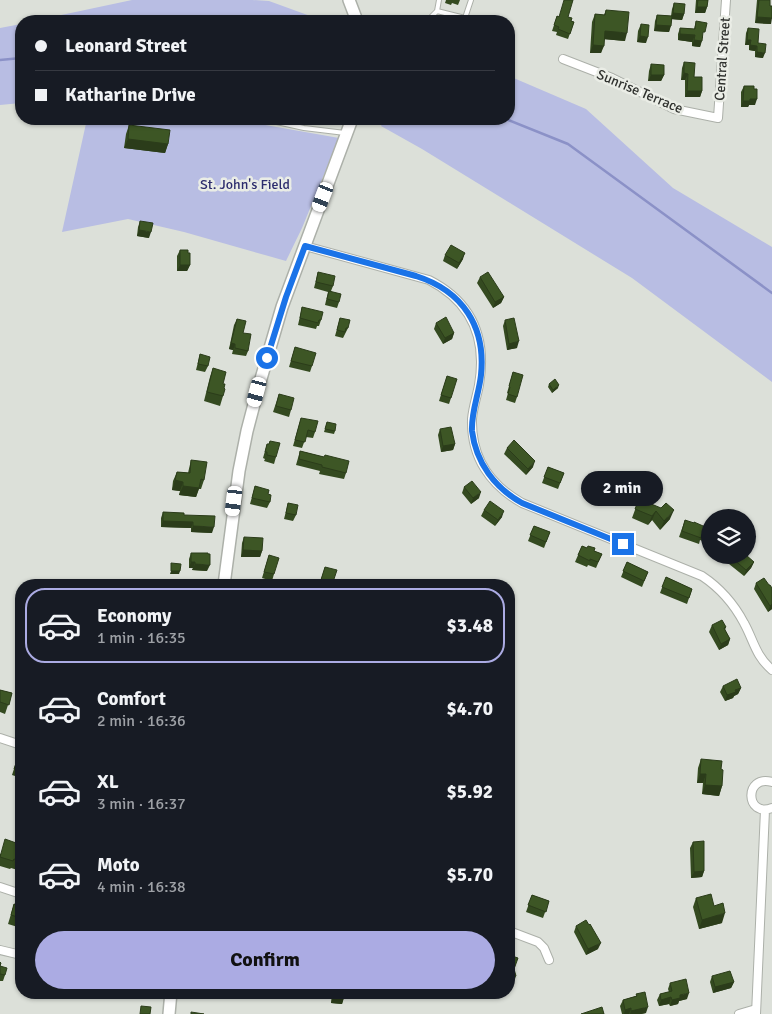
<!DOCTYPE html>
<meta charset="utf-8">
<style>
body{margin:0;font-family:Signika,sans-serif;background:#20242c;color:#f1f3f6;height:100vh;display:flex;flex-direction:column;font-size:19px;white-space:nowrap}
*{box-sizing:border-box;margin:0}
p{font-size:16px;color:#9ea1a6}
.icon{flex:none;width:28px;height:28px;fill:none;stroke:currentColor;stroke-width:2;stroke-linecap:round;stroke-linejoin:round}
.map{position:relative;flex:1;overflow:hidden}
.drawer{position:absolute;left:15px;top:579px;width:500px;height:420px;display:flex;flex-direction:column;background:#171b24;border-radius:20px;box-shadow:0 1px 4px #0004}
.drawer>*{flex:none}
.top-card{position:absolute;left:15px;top:15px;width:500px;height:110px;border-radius:20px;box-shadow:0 1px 4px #0004;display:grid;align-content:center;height:110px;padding:0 20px;background:#171b24}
.controls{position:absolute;left:701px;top:509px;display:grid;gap:10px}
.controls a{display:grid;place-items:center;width:55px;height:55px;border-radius:50%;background:#171b24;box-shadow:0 1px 4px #0004;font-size:25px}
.end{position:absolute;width:22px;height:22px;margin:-11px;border:6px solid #1a73e8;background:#fff;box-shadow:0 0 0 2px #fff}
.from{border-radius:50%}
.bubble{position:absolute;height:35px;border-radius:18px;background:#171b24;box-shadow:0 1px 4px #0004;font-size:16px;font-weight:700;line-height:35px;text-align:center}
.car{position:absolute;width:15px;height:30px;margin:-15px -8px;border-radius:6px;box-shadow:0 0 4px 1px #0007;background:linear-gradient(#fff 24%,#345 0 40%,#fff 0 76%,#345 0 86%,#fff 0)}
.top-card b{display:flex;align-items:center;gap:18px;height:48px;font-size:19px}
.top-card b+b{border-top:1px solid #363941}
.top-card i{width:12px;height:12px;background:#f1f3f6}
ul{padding:9px 0 0;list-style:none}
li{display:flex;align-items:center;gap:15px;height:75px;margin:0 10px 8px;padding:0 10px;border:2px solid transparent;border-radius:20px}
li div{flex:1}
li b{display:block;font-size:19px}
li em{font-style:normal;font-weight:700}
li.on{border-color:#ababe3}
li>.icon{width:45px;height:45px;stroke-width:1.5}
.cta{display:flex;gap:10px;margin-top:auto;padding:10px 20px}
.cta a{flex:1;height:58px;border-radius:30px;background:#ababe3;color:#111;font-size:20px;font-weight:700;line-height:58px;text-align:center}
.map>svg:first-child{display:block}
.green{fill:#b8bde3}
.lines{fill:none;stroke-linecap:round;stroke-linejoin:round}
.stream{stroke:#8b91c7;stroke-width:2.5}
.lane-casing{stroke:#acb0a9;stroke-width:6}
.street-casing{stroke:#acb0a9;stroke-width:10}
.secondary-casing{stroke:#acb0a9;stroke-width:14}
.lane{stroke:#fff;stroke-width:4}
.street{stroke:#fff;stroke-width:8}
.secondary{stroke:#fff;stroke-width:11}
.wall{fill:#344a20}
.shaded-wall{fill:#2b3c1a}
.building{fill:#3d5625;stroke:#2b3c1a}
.route{stroke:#1a73e8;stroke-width:6}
.labels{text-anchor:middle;stroke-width:5;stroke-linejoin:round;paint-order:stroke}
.street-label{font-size:14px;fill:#30322f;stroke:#eaede6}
.park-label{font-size:14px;fill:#2c2c6d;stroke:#eaede6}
</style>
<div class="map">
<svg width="772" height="1014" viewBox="0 0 772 1014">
<rect width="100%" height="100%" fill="#dce0d9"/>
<path class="green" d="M132,0H252L269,1L324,21H33Z
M21,24V103L0,105V28Z
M509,76L586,109L673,188L772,247V382L632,278L422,149L381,126L385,119H509Z
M87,119H231L339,138L302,228L286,261L184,232L128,219L62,232Z"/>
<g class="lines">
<path class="stream" d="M0,60L21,58
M506,119L568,144L772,293"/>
<defs>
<path id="lane" d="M437,11L465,18L471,0
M427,21L437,11L439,0
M263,119L304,128L345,133"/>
<path id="street" d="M563,59L612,78L674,109L718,118L726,0
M305,246L429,280C472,302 487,338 479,385C477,396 473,407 472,419C471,457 490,485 522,503L702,576C720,588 734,604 744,623C754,641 755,655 772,670
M0,738L21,745
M772,782C744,774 745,818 772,808
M0,887L21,894
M509,931L538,942L544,948L549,960
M0,950L21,955
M739,1014L756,1009
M756,1014L765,810"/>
<path id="secondary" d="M349,0L357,21
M224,585L239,471L247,431L258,389L282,307L352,119
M169,1014L171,992"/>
</defs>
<use href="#lane" class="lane-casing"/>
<use href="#street" class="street-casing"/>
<use href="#secondary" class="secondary-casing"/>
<use href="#lane" class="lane"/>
<use href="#street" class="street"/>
<use href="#secondary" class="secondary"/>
</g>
<path class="wall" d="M446,0H460L458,5L452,3L451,5L445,3Z
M696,0H708L707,7L705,13H695Z
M757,0H770L771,24L755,23Z
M674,3L684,14L682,20L672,19L669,32L654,31L655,21L657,15L671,16L672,9Z
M606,10L625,41L604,39L601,53H590L592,22L595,14L604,15Z
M557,16L568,17L571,21L574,22L568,39L556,35L557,32L552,31Z
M696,21L703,38H702L700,47L692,46V42L678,40V34L680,28L694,29Z
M641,24L646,43L637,42L638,31Z
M748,28L758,43L763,58L755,57V51L749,50V45H745L746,33Z
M684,62L694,77L702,91L700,97H685V80H681L682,68Z
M651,64L664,75L661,81H648L649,71Z
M744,86L755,105H749L748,107H741V92Z
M129,125L168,144L165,153L124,148L126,134Z
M140,221L149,238L137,236L138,227Z
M180,250L190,265L187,271H177V256Z
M445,255L463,259L457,269L443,261Z
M318,272L333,286L331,291L339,302L337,308L325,305L328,292L314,288Z
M480,277L504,297L501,303L493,308L477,283Z
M302,307L321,320L319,326H317L316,329L298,325Z
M340,318L348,328L343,338L335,336Z
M237,319L243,333L248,351L246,356L232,354L233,350L229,349L234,325Z
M505,320L517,348L507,350L503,326Z
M436,323L454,333L452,339L443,344L434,329Z
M295,347L312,366L310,372L289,367Z
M200,354L208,366L205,372L196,370Z
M213,368L223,384V396L220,406L204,401L210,377Z
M513,372L517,397L515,403L506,400L508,393H507Z
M447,376L451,398L449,404L439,401Z
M549,384L558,388L552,393L548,387Z
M279,394L291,410L289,417L273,412Z
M301,418L315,432L313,438L306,437L302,448L293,446Z
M327,422L335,431L334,434L324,432Z
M440,429L455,444L453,450L441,452L438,435Z
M270,441L276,457L274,464L264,461L265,459L263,458L267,444H269Z
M507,448L533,467L526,475L504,454Z
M300,451L324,457L346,473L344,479L319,474L320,471L296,465Z
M191,460L204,480L201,489H199L196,497L179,495L180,491L172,490L173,481L177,472L188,473Z
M548,467L564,473L558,489L542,483Z
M594,485L606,490L600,506L587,501Z
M255,486L268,494L270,502L267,508L250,504Z
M464,487L479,498L471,504L462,493Z
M639,499L670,519L660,530L652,520L648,525L632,518Z
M288,503L296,515L293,521L284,519Z
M484,510L502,517L495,526L481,516Z
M163,512L184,515L212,533L191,532V528L161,527V518Z
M685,520L710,533L707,543L700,540L699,544L679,537Z
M534,526L550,532L544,548L528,541Z
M244,537L262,551L260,557H241L242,543Z
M582,546L602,554L596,568L588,565L587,567L575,562Z
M191,553L207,571L192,570L193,568H189V559Z
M269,555L274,574L272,581L262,578Z
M732,558L754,562L751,568L744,576L729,564Z
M627,562L648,572L642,587L621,577Z
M325,567L332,585H319Z
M666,577L692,589L687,604L660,593Z
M756,583L772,588V609L768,612L754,589Z
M712,625L726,627L725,630L730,639L728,645L719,650L709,632Z
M723,686L741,688L738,694L734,696L733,698L725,701L720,692Z
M0,690L12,693L5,714L0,712Z
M701,759L721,769L722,786L719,796L702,794L703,783H697L698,768Z
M17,760L21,761V778L12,775Z
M693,842L704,871L702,877L691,878L690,848Z
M17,849L21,850V871L11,868L10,869L0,866V854Z
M532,895L549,901L543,918L526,912Z
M696,898L714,906L722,923L699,929L693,907Z
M14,904L21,906V928L8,924Z
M589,925L598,949L586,955L574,932L576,926Z
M0,962V966L5,975L3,981H0Z
M712,976L734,982L731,988L713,993L710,982Z
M670,983L687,999L679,1001L678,1004L670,1006L669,1004L659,1006L657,1000L660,994L669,992L668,989Z
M332,992H345L342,1004L331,1003Z
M636,994L646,1013L641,1014H622L620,1006L623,1000L636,996Z"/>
<path class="shaded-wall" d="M697,7H707L705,13H695Z
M673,13L684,14L682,20L670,19Z
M757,17L772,18L771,24L755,23Z
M656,25L671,26L669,32L654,31Z
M605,31L627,33L625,41L602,39Z
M680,34L695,35L692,42L678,40Z
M640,36L648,37L646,43L637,42Z
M694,40L702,41L700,47L692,46Z
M747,40H751L749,45H745Z
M593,45L604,46L601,53H590Z
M750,45L757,46L755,51L749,50Z
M757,52L765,53L763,58L755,57Z
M684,73L688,74L685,80H681Z
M651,75H664L661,81H648Z
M687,91H702L700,97H685Z
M750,99H757L755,105H749L748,107H741L743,101Z
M128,139L168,144L165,153L124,148Z
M139,230L151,232L149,238L137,236Z
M465,253L463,259L457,269L459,263Z
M180,265H190L187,271H177Z
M504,297L501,303L493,308L495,302Z
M454,333L452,339L443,344L445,338Z
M519,341L517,348L507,350L509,344Z
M231,343L235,344L233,350L229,349Z
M559,385L558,388L552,393L553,390Z
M455,444L453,450L441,452L443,446Z
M535,461L533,467L526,475L528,469Z
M175,480L183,482L180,491L172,490Z
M183,486L199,488L196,497L179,495Z
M481,492L479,498L471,504L473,498Z
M674,510L670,519L660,530L664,521Z
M504,511L502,517L495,526L498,520Z
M656,511L652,520L648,525L652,516Z
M163,521L193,522L191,528L161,527Z
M193,526L214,527L212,533L191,532Z
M243,550L262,551L260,557H241Z
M191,562H195L193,568H189Z
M754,562L751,568L744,576L746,570Z
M195,564L210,565L207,571L192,570Z
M171,571H180L179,574H170Z
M772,604V609L768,612L770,606Z
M730,639L728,645L719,650L721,644Z
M741,688L738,694L734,696L733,698L725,701L727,695Z
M700,774H706L703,783H697Z
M705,785L722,786L719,796L702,794Z
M704,871L702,877L691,878L694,872Z
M725,913L722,923L699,929L702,920Z
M601,943L598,949L586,955L588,949Z
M516,976L513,985L509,986V978Z
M734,982L731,988L713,993L715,987Z
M689,993L687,999L679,1001L678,1004L670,1006L672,1000L680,995Z
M333,997L344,998L342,1004L331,1003Z
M671,997L669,1004L659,1006L661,1000Z
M648,1007L646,1013L641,1014H630L631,1011Z
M631,1008L629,1014H624L625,1010Z"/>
<path class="building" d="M564,0H573L568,17L572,18L571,21L574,22L570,34L558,29L559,27L554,25L557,16L559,17Z
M698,0H708L707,7H697Z
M759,0H770V6H772V18L757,17Z
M674,3L685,4L684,14L673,13Z
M606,10L629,12L627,33L605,31L604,46L593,45L595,14L605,15Z
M657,15L672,16L671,26L656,25Z
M696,21L707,23L705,32H703L702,41L694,40L695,35L680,34V28L695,29Z
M641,24L649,25L648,37L640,36Z
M748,28L759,29L758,43L766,44L765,53L757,52V46L750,45L751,40H747Z
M684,62L695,63L694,77H702V91H687L688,74L684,73Z
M651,64L664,65V75H651Z
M744,86H754V89H757V99H750V101H743Z
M129,125L170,130L168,144L128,139Z
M140,221L153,223L151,232L139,230Z
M451,245L465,253L459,263L445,255Z
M180,250H188V253H190V265H180Z
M318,272L335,276L333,286L316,282Z
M488,272L504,297L495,302L480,277Z
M329,291L341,294L339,302L327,299Z
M302,307L323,312L321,320H319L318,323L300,318Z
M446,317L454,333L445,338L436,323Z
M340,318L350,320L348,328H346L345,332L337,330Z
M514,318L519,341L509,344L505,320Z
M237,319L246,321L243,333L251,334L248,351L235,348V344L231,343Z
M295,347L316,353L312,366L291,361Z
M200,354L210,357L208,366L198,364Z
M213,368L226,372L223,384H225L224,388L225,389L223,396L207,392Z
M513,372L523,375L517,397L508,394L510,387L509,386Z
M447,376L457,379L451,398L441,395Z
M555,379L559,385L553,390L549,384Z
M279,394L294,398L291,410L276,406Z
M301,418L318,421L315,432L308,430L305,442L295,440Z
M327,422L336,424L335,431L325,429Z
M451,427L455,444L443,446L440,429Z
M514,440L535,461L528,469L507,448Z
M270,441L280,443L276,457L267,455V452H265L267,444H269Z
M300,451L324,457L325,455L349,461L346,473L322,467V465L299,459Z
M191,460L207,462L204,480L201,479L199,488L183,486V482L175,480L177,472L190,473Z
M548,467L564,473L560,483L544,477Z
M472,481L481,492L473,498L464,487Z
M594,485L606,490L602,500L590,495Z
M255,486L269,490L268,494L271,495L270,502L252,498Z
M639,499L661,508L666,503L674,510L664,521L656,511L652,516L635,509Z
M490,501L504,511L498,520L484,510Z
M288,503L298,505L296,515L286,513Z
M163,512L184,513V515L215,516L214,527L193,526V522L163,521Z
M685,520L694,523V522L710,529V533L709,536L702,534L701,538L682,531Z
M534,526L550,532L546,542L530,535Z
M244,537L263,538L262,551L243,550Z
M582,546L587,548L588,546L595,548L594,551L602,554L598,562L590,559V561L578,555Z
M191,553H208V554H210V565L195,564V562H191Z
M269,555L279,558L274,574L264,572Z
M734,555H746L754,562L746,570L732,558Z
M627,562L648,572L644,581L623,571Z
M171,563L181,564L180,571H171Z
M325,567L337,570L332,585H328L320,583Z
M666,577L692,589L689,598L662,587Z
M764,578L769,585H770L772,588V604L770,606L756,583Z
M246,582L256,585H245Z
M722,620L726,627L724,628L730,639L721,644L712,625Z
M737,679L741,688L735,690L736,692L727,695L723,686Z
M0,690L12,693L9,705L0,702Z
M701,759L722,761L721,769L723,770L722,786L705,785L706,774H700Z
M17,760L21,761V771L14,769Z
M5,839L19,844L17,849L21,850V861L14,859L13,861L0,857Z
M704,841V871L694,872L693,842Z
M711,894L714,906L723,903L725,913L702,920L696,898Z
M532,895L549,901L546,912L528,905Z
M14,904L21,906V918L11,915Z
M586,920L589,925L590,924L601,943L588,949L576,926Z
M509,955L518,958L514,969L516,976L509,978Z
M0,962L1,963L0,966L7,968L5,975L0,974Z
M730,971L734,982L715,987L712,976Z
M686,979L689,993L680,995V998L672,1000L671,997L661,1000L660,994L672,991L670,983Z
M334,992H345L344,998L333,997Z
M645,992L648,1007L631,1011V1008L625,1010L623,1000L637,996L636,994Z
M141,1006L151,1007L150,1014H140Z
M602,1007L604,1014H581Z
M191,1012L204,1014H191Z"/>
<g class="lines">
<path class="route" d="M267,358L286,297L305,246L416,276C463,291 486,327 481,375C479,394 471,412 472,431C476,463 495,488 522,503L623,544"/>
</g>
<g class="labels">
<g class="street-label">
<text transform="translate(722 59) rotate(-86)" y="5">Central Street</text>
<text transform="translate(640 91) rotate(23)" y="5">Sunrise Terrace</text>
</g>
<g class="park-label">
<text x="245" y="189">St. John's Field</text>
</g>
</g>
</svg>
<div class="controls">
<a><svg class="icon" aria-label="layers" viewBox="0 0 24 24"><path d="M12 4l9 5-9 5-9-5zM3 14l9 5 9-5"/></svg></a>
</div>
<i class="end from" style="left:267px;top:358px"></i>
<i class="end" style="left:623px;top:544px"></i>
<div class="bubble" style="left:581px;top:471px;width:82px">2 min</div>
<i class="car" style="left:323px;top:197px;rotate:201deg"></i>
<i class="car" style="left:257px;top:392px;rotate:195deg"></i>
<i class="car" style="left:234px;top:501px;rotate:187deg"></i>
<div class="top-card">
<b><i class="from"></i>Leonard Street</b>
<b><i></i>Katharine Drive</b>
</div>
<section class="drawer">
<ul>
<li class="on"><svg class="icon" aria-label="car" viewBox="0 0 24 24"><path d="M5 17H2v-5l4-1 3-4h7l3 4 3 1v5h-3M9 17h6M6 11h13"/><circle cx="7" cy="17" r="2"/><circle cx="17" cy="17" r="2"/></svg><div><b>Economy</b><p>1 min · 16:35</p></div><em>$3.48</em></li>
<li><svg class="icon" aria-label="car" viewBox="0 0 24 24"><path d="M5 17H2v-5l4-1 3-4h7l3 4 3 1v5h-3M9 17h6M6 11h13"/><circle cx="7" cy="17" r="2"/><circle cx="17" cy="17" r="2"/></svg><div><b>Comfort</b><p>2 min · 16:36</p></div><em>$4.70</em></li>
<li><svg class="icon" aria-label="car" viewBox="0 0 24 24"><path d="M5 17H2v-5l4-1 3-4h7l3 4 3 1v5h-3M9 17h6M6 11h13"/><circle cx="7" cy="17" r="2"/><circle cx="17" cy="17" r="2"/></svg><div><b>XL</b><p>3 min · 16:37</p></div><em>$5.92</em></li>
<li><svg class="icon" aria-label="car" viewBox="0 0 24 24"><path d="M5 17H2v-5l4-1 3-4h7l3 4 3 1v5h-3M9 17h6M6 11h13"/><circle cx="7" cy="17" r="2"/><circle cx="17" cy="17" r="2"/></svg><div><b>Moto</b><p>4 min · 16:38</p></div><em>$5.70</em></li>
</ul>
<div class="cta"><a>Confirm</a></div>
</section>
</div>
